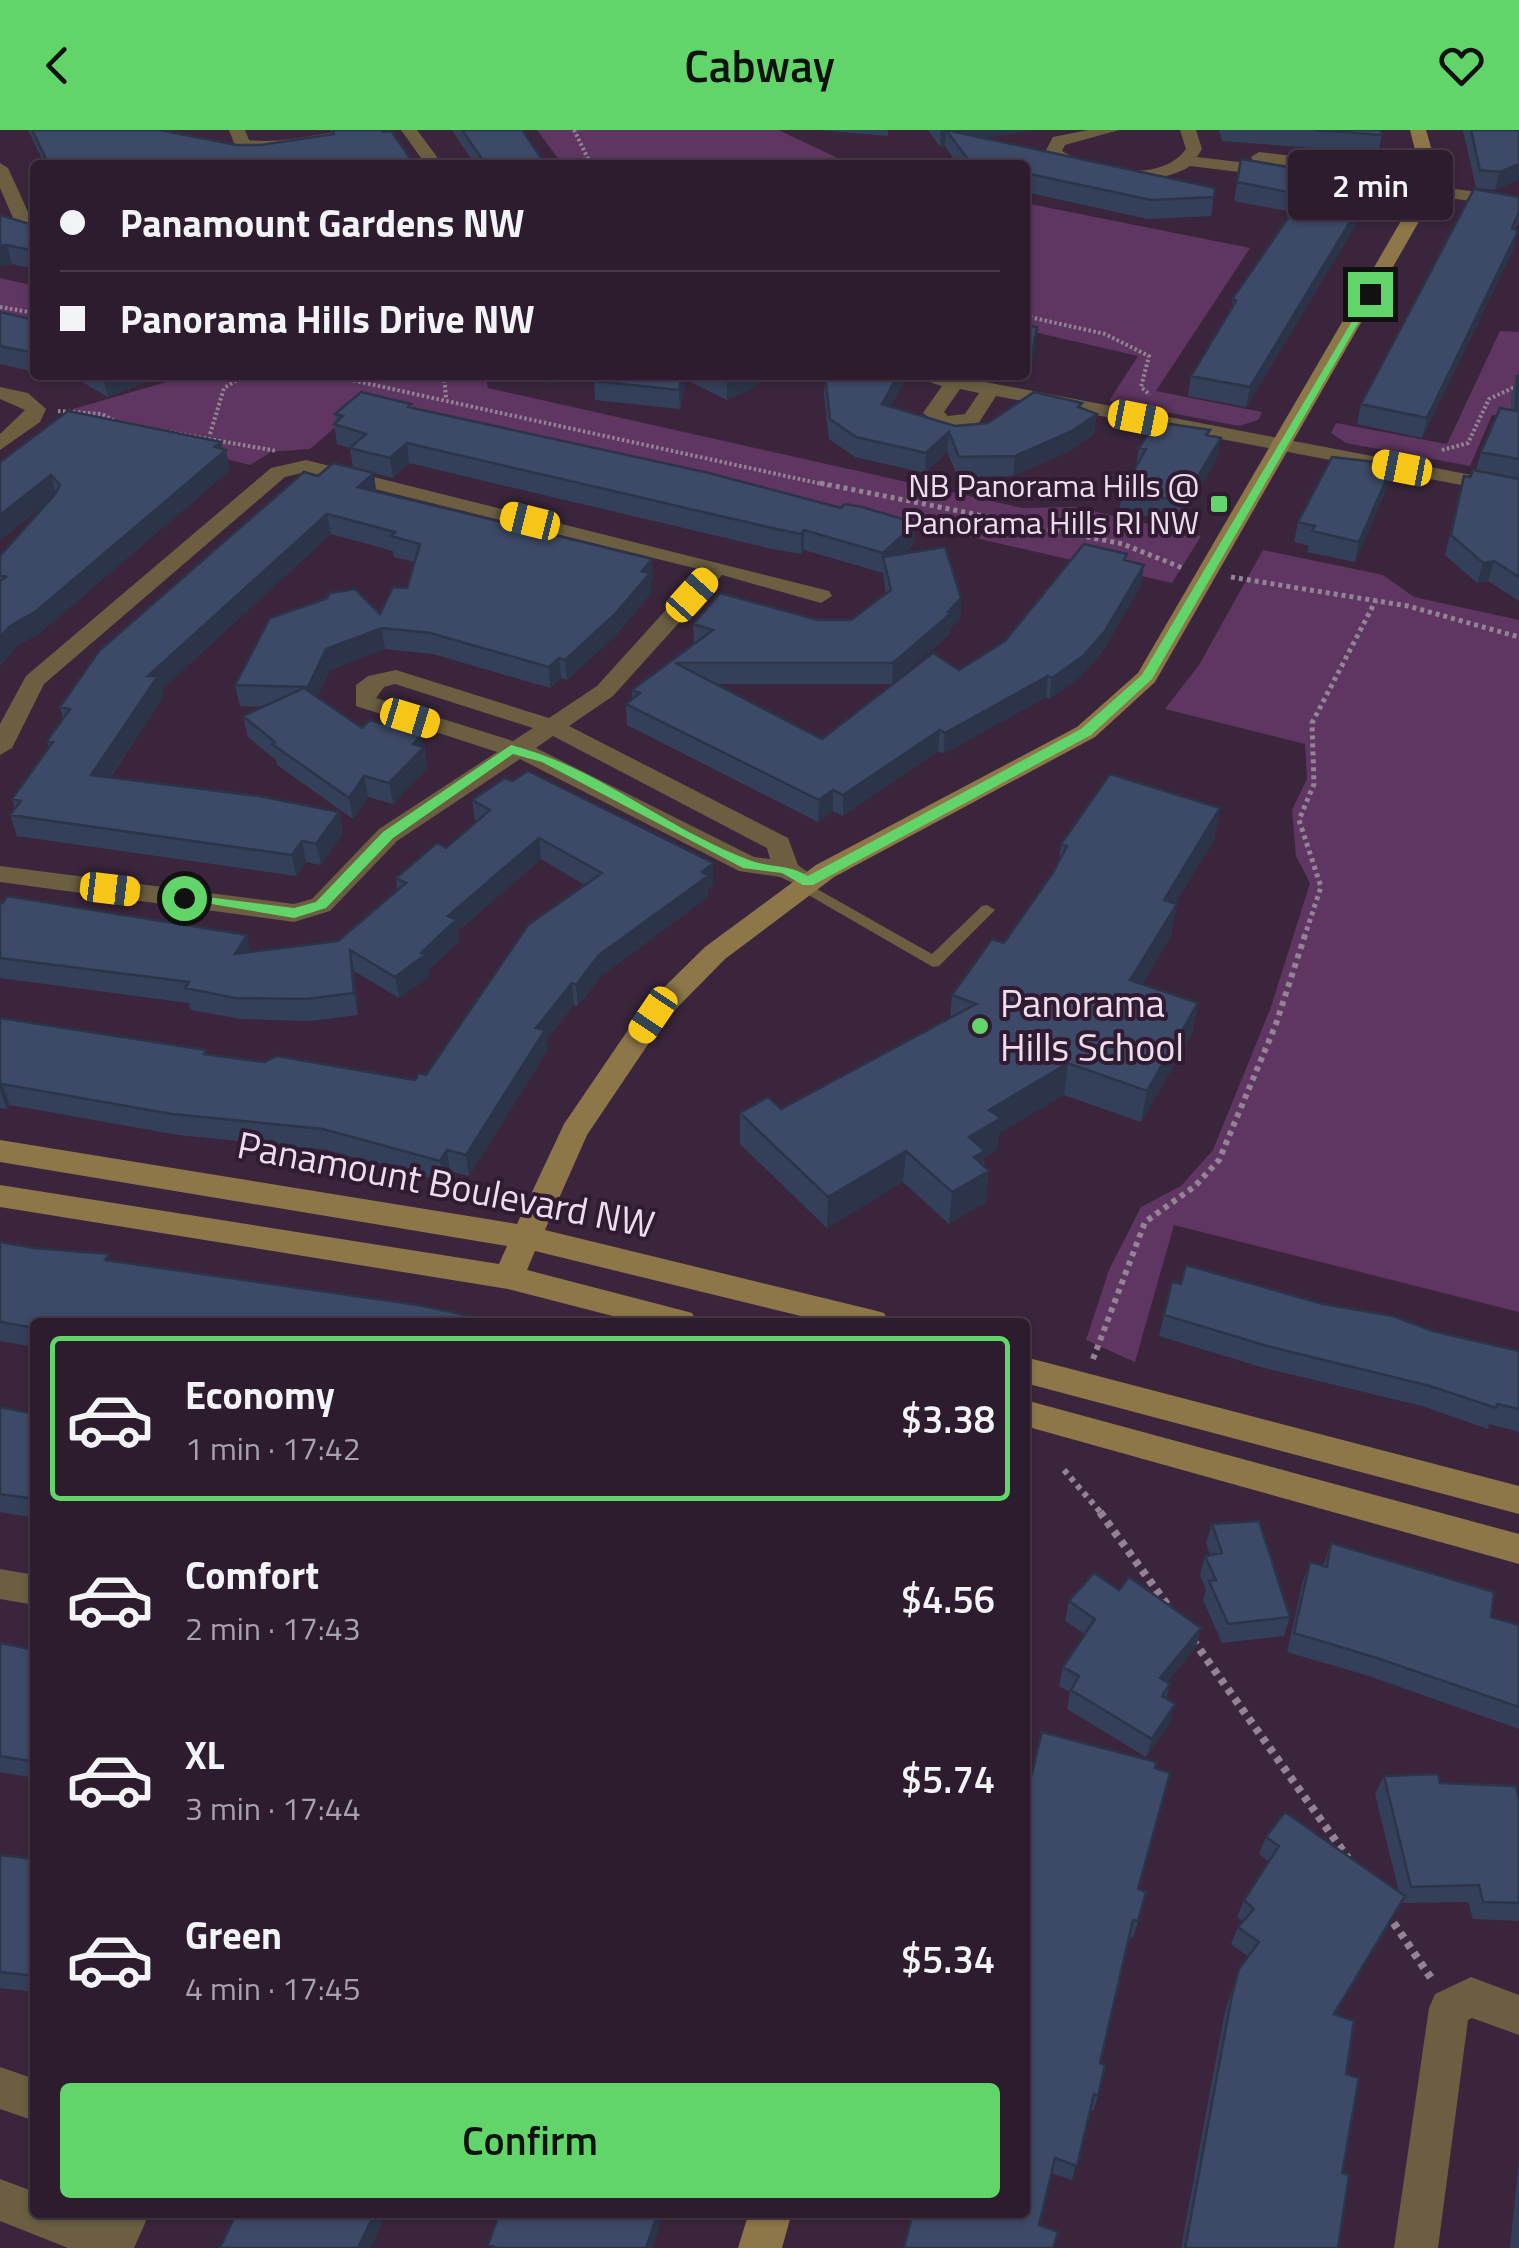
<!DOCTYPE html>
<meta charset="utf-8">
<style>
body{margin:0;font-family:"Titillium Web",sans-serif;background:#382939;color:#f1f3f6;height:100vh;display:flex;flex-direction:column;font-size:38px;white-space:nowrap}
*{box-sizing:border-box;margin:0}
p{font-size:32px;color:#a6a1aa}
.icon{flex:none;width:55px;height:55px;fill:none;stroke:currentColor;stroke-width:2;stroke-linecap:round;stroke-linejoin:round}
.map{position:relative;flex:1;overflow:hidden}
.sheet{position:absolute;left:30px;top:1188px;width:1000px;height:900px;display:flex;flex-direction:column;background:#2c1c2d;border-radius:10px;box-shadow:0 2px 8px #0004,0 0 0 2px #483a49}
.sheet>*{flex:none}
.guide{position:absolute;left:30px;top:30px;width:1000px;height:220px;border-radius:10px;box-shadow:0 2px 8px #0004,0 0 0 2px #483a49;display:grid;align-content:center;height:220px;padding:0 30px;background:#2c1c2d}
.end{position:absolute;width:45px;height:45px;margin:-22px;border:12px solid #61d56a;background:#111;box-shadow:0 0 0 5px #111}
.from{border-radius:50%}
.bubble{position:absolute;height:70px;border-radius:10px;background:#2c1c2d;box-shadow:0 2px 8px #0004,0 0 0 2px #483a49;font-size:32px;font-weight:600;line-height:70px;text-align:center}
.car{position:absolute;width:30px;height:60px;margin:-30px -15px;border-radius:12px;box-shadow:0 0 8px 2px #0007;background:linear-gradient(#f5c518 24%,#345 0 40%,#f5c518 0 76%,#345 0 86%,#f5c518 0)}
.guide b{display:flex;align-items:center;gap:35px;height:95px;font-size:38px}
.guide b+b{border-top:2px solid #483a49}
.guide i{width:25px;height:25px;background:#f1f3f6}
ul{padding:18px 0 0;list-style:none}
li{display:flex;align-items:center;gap:30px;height:165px;margin:0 20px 15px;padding:0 10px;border:5px solid transparent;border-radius:10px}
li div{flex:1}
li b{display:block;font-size:38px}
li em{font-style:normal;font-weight:600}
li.on{border-color:#61d56a}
li>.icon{width:90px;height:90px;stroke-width:1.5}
.cta{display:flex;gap:20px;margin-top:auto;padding:20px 30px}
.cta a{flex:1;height:115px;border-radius:10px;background:#61d56a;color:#111;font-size:40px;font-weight:600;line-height:115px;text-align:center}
header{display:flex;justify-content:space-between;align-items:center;height:130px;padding:0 30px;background:#61d56a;color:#111;font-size:45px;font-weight:600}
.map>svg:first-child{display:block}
.green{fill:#5f3661}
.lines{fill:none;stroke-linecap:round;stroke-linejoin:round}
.path-far3{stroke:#948295;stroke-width:4;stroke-dasharray:2.5 2.5;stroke-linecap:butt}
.path-far2{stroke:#948295;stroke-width:5;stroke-dasharray:4 4;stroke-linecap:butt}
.path-far1{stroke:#948295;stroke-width:6;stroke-dasharray:5 5;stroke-linecap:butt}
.path{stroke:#948295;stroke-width:8;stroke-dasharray:6 6;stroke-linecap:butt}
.lane{fill:#6b5e41;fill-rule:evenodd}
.street{fill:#6b5e41;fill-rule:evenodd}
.secondary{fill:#8d7749;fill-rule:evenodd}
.wall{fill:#344059}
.shaded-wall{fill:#2b3448}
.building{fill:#3d4a67;stroke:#2b3448;stroke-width:2.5}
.route{fill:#61d56a}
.poi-dot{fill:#61d56a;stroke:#311b32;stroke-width:4}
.labels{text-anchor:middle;stroke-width:8;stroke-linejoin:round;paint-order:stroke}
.far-poi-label{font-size:32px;fill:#ecdeed;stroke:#311b32;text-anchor:end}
.poi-label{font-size:38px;fill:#ecdeed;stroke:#311b32;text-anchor:start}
.street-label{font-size:38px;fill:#ecdeed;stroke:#311b32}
</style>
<header><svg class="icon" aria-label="back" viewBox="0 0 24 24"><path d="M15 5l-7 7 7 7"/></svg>Cabway<svg class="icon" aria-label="heart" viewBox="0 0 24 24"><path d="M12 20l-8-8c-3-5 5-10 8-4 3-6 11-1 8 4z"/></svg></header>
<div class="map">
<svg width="1519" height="2118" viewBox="0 0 1519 2118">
<rect width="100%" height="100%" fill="#3b253c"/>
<path class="green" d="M537,0H778L853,35H563Z
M1025,73L1250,118L1156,261L1262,282L1258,290L1239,296L1109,271L1138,226L1025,200Z
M0,148L35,156V192L0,184Z
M1500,201L1519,202V288L1492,285L1470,336L1346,313L1331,303L1336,293L1447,314Z
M191,245H485L488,258L1022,378L1075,377L1201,406L1172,453L368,269L310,319L271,322L250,335L65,289L73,279Z
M1263,420L1383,445L1414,467L1519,490V1182L1174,1095L1135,1232L1086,1210L1109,1140L1141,1077L1181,1056L1213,1020L1271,877L1310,753L1296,726L1292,680L1307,649L1305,614L1165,579L1199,535Z"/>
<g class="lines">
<path class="path-far3" d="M574,0L591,35
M0,177L35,183
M1025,186L1105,204L1149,226L1141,257L1150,265
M329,245L831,356
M444,245L446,268
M58,281L102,284L118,293
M169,302L277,321
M210,304L224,258L245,245
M1442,320L1468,313L1489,269L1519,255"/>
<path class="path-far2" d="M820,353L1123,414L1185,439
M1231,447L1408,476L1519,507
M1304,808L1321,757L1299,690L1314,654L1312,593L1376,470"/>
<path class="path-far1" d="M1093,1229L1145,1092L1195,1056L1219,1030L1276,894L1305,805
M1064,1340L1102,1384"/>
<path class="path" d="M1100,1382L1171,1480
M1193,1510L1348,1728
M1387,1783L1433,1851"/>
<path class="lane" d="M803,751L932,824L982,776L987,775L995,780L939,836L933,837L798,759L795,756Z"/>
<path class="street" d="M229,0H245L249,10C288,15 324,0 363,0L274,23L236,18Z
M401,0H417L443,35H426Z
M1088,0H1119L1065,15L1062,21C1095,41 1161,54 1186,19L1180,0H1196L1202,19L1197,27L1280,37L1289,42L1280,47L1190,36C1158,59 1073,50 1045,22L1053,7Z
M1259,22L1357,34L1365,39L1357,44L1253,31L1251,27Z
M0,33L8,38L29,84L35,86V96L13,88L0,58Z
M1335,44L1519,67V77L1329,53L1326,49Z
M908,245H949L1519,354V366L996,266L978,294L943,298L923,283L942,256ZM960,259L979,263L965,284L948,286L944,282Z
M0,257L28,263L46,279L40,292L0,320V304L25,280L0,269Z
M306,330L829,461L832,466L821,473L722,445L613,566L569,596L788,708L798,735L821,752L817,758L808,760L780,747L739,741L520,629L397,711L330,781L294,792L0,752V736L294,774L312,769L379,699L497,622L356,576V555L368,546L396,540L549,588L597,556L702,440L306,342L285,347L44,554L12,618L0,625V594L26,546L271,338ZM395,554L533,598L513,611L376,568L384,557ZM553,606L767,718L770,729L754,727L536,618Z
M0,1439L35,1445V1475L0,1469Z
M1471,1847L1519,1865V1905L1472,1888L1468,1890L1438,2118H1394L1429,1878L1435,1864Z
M0,1937L35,1949V1991L0,1979Z
M0,2049L35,2062V2082H88L103,2088L106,2082H150L134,2118H68L0,2091Z"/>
<path class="secondary" d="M1410,0H1426L1440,48L1437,60L1155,552L1095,607L834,747L725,829L663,892L587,1005L545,1100L873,1180L884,1183L889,1192H825L535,1121L527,1140L681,1180L692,1183L697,1192H636L508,1159L0,1077V1055L499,1134L507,1116L0,1032V1010L517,1094L564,994L643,878L705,817L816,735L1077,597L1138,543L1419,60L1422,48Z
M1025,1227L1519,1356V1384L1025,1253Z
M1025,1270L1519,1404V1434L1025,1296Z
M749,2082H792L782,2118H738Z"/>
</g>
<path class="wall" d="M28,0H96L237,15H261L332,4L331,0H382L415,35H45Z
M452,0H522L546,35H475Z
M818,0H888V6Z
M928,0H1030L985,8L1215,58L1211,86L1148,89L1025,62V35H958L945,16L940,17Z
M1219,0H1381L1382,5L1378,23L1222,11Z
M1463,0H1519L1495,60L1476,58Z
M1241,29L1374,52L1370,71L1246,277L1188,266L1191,246L1232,178L1233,168L1292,82L1234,71Z
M1519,67V91L1515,99L1513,120L1422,308L1357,294L1361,274Z
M0,85L29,94L35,91V139L12,134L0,136Z
M0,182L35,190V242L0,234Z
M1025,195L1035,217L1029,249L1009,245H1025Z
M70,245H163L108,267Z
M598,245H768L756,256L727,270L686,250L680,279L595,270L594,251Z
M825,245H908L890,277L955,296L988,293L1082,273L1081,278L1094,304L1070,321L1013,346L958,347L947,322L925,343L855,327L829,309L824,265Z
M1517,246H1519V471L1488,451L1477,453L1445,425L1464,346L1470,347L1476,341L1481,322L1511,280V265Z
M411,278L914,414L903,424L961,468L960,489L950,498V504L892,554H715L822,609L959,540L1005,511L1126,430L1141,455L1102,522L1080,547L1049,569L1046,567L943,624L938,621L843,686L833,681L818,692L627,595L626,574L632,569V560L694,514L693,494L851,490L886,464L883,443L804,420L801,424L772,419L409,333L393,348L353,338L350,318L337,314L334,294L336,292L335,284Z
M1210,300L1209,306L1217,328L1180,391L1119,382L1122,362L1136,336L1139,318Z
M221,312L230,340L41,502L16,517L0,536V426L48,372L0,410V332Z
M1393,334L1388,355L1355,432L1307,422L1309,416L1294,412L1298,392Z
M374,343L376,361L653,450L651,452V463L616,505L567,550L561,548L550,558L433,524L385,519L330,540L317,567L362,598L421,605L422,616L424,617L427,638L393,674L368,667L353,689L277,635L276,630L248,607L243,586L263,577L240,576L235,555L380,484L407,458L414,432L394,427L393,421L331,404L162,559L163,567L110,648L339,682L343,703L321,735L306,732L296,746L17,706L10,685L15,679L12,669L49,618L47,611L63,589L60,577L318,346Z
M472,670L713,754L708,759V767L601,846L578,876L574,875L546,910L547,921L469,1046L450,1041L444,1052L327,1020L178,1005L10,975L7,979L0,978V888L208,924L264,932L415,950L426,945L585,755L541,729L458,801L459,811L428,841L429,847L399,868L354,841L358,885L310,891L241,889L191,880L189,873L0,848V773L251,822L338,811L397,760L396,748L446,718L476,692L475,691Z
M1220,678L1214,710L1175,773L1177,774L1171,805L1142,854L1198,873L1192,904L1141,992L1064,965L999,1003L997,1020L984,1027L986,1072L949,1094L903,1052L827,1098L740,1014V983L781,979L950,888L952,865L1004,813L1054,741L1059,732L1061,714Z
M0,1112L35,1192V1217L0,1211Z
M1323,1174L1519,1221V1302L1489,1294L1488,1299L1422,1276L1261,1237L1159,1206L1164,1185Z
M0,1277L35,1284V1388L0,1382Z
M1212,1394L1290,1487L1284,1506L1222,1513L1203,1470L1206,1460L1200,1445L1205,1426L1210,1425L1206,1413Z
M1331,1413L1491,1487L1519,1495V1599L1369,1546L1287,1522L1303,1451L1310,1432L1323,1436Z
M1119,1460L1201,1498L1196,1517L1167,1552L1170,1554L1166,1569L1170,1593L1146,1627L1067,1579L1070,1562L1059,1556L1063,1537L1085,1504L1065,1491L1069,1471Z
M0,1513L35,1520V1648L0,1642Z
M1384,1646L1440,1653L1519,1670V1791L1473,1789L1468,1772L1401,1773L1335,1885L1346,1944L1338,2118H1181L1225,1881L1239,1839L1249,1827L1231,1814L1238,1797L1243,1792L1237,1787L1244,1770L1269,1732L1259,1724L1266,1707L1399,1762L1375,1664Z
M0,1725L35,1729V1862L0,1858Z
M1138,1759V1791L1133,1808L1129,1807L1100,1933L1098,1966L1093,1981L1091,1980L1072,2050L1051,2043L1025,2082Z
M1519,2029V2118H1510Z"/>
<path class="shaded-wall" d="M941,0H1030L957,14L946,0L945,16L940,17Z
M1519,34V50L1495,60L1500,42Z
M1374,52L1370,71L1246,277L1250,257Z
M1518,101L1513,120L1422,308L1427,288Z
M7,115L12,134L0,136V116Z
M1037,197L1035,217L1029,249L1031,230Z
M109,245H163L108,267L103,247Z
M547,245H569L565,250L548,254Z
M682,245H686V250L680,279L679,260Z
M738,245H768L756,256L727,270V250Z
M898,245H908L881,294L882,274Z
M1097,284L1094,304L1070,321L1013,346L1015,326Z
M949,302L947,322L925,343L926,323Z
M1221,308L1217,328L1180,391L1183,371Z
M221,312L223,322L226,320L230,340L41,502L16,517L0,536V507L10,496Z
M407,313L409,333L393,348L390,328Z
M1393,334L1388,355L1355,432L1359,412Z
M374,343L376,363L358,357Z
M51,345L56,366L0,410V385Z
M327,384L331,404L162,559L163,567L97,666L91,645L148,546Z
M916,393L914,414L886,440L883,427L882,443L883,423Z
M804,400V420L801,424V404Z
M652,429L653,450L651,452V463L616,505L567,550L565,530Z
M1494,431L1488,451L1477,453L1483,433Z
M1144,435L1141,455L1102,522L1080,547L1049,569L1052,548Z
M961,468L960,489L950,498V504L892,554L893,533Z
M382,498L385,519L330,540L312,578L308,557L326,519Z
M559,528L561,548L550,558L549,537Z
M1048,546L1046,567L943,624L945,603Z
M940,600L938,621L843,686V665Z
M421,605L427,638L393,674L389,653L413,614Z
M364,646L368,667L353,689L349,668Z
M833,660V681L818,692L819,670Z
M1220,678L1214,710L1158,801L1164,770Z
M339,682L343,703L321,735L316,714Z
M539,708L541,729L458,801L459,811L428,841L429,847L399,868L395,847L421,823L448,786Z
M302,711L306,732L296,746L292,725Z
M713,733V754L708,759V767L601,846L578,876L576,855L599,825Z
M1177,774L1171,805L1125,881L1130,850Z
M247,805L252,827L235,824Z
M350,820L354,841L358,885L354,863Z
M572,853L574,875L546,910L547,921L469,1046L466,1025L536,898Z
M1198,873L1192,904L1141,992L1147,961Z
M1068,933L1064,965L999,1003L997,1020L984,1027L982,1045L989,1041L986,1072L949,1094L952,1062L969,1007L989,980Z
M2,954L10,975L7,979L0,961Z
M447,1020L450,1041L444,1052L440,1031Z
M906,1021L903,1052L827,1098L828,1067Z
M1201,1498L1196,1517L1155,1566L1160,1548Z
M1175,1574L1170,1593L1146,1627L1152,1609Z
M375,2082H387L371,2118H358Z
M658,2082H664L653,2118H646Z"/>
<path class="building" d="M32,0H159L237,15H261L334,4L333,0H382L383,2L391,1L415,35H49Z
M462,0H522L546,35H486Z
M946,0L1215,58L1214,67L1151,70L1025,43V35H986L970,32Z
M1314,0H1381L1382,5Z
M1471,0H1519V34L1500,42L1480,40Z
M1241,29L1374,52L1250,257L1191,246L1236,171L1233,168L1304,65L1237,52Z
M1474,59L1519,67V83L1512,98L1518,101L1427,288L1361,274Z
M0,85L29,94L35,91V121L7,115L0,116Z
M0,182L35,190V223L0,216Z
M1025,195L1037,197L1031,230L1025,228Z
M598,245H682L679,260L594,251Z
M716,245H738L727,250Z
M825,245H898L882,274L955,296L988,293L1034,262L1082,273L1078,277L1097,284L1072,301L1015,326L959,327L949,302L926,323L856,307L830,289Z
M1517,246H1519V329L1481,322L1500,278L1516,281Z
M361,262L411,274L408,277L709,343L841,378L845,374L862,377L916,393L883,423L804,400L801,404L772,398L407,313L390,328L350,318L366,304L334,294L343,286L335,284Z
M68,281L221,312L215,317L226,320L35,482L10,496L0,507V451L6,447L0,445V426L56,363L60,355L51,345L0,385V332Z
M1156,292L1210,300L1206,305L1221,308L1183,371L1122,362L1146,319L1139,318Z
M1332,327L1393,334L1359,412L1312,401L1315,396L1298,392Z
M333,333L374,343L358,357L652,429L642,441L650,443L615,484L565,530L559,528L549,537L430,503L382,498L326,519L308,557L235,555L270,488L326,469L330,463L355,459L380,484L393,457L407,458L420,414L391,406L395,402L327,384L148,546H158L91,645L259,666L339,682L316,714L302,711L292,725L10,685L21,671L12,669L53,612L47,611L70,579L60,577L99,521L304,342L318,346Z
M1473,340L1519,349V447L1494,431L1483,433L1451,405L1464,346L1470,347Z
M1084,414L1127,424L1124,430L1144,435L1105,501L1083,526L1052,548L1048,546L945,603L940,600L843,665L833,660L819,670L626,574L640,563L632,560L713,500L693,494L720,463L818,490H851L891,460L883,427L945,417L961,468L948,482L951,483L893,533H675L822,609L933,523L959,540L1005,511Z
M304,558L362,598L370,590L421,605L413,614L424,617L389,653L364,646L349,668L272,614L275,612L243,586Z
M528,641L713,733L702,742L708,746L599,825L576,855L572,853L536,898L545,900L466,1025L447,1020L440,1031L323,999L172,984L2,954L0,957V888L206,920L204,924L264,932L277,926L415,950L419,943L426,945L528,795L602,743L539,708L448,786L456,790L421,823L425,825L395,847L350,820L354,863L306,869L235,868L185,858L189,852L0,828V773H3L7,766L247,805L235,824L338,811L406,753L396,748L437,713L446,718L490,680L472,670L505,648L512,651Z
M1110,644L1220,678L1164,770L1177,774L1130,850L1198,873L1147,961L1068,933L989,980L1001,988L969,1007L985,1021L974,1027L989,1041L952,1062L906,1021L828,1067L740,983L768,967L781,979L976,874L952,865L992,809L1004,813L1054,741L1067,716L1061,714Z
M0,1112L34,1118L109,1124L105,1130L418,1175L498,1192H35V1198L0,1192Z
M1186,1135L1323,1174L1393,1186L1433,1201L1519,1221V1279L1497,1274L1496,1278L1430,1256L1267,1216L1164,1185L1172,1152L1181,1154Z
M0,1277L35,1284V1369L0,1364Z
M1259,1391L1290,1487L1228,1494L1209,1451L1216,1450L1205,1426L1222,1423L1212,1394Z
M1331,1413L1494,1462L1491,1487L1519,1495V1577L1377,1528L1294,1503L1310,1432L1327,1437Z
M1094,1443L1119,1460L1129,1447L1201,1498L1160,1548L1170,1554L1162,1566L1175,1574L1152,1609L1071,1560L1079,1546L1063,1537L1095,1489L1069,1471Z
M0,1513L35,1520V1632L0,1626Z
M1042,1602L1156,1632L1155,1638L1170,1643L1138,1759L1146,1762L1138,1791L1133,1790L1100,1933L1105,1935L1098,1966L1094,1964L1077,2036L1055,2028L1039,2095L1058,2102L1053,2118H904L913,2082H1025V1672Z
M1438,1644L1440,1653L1516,1656L1519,1670V1773L1483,1772L1479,1755L1411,1757L1384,1646Z
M1285,1682L1405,1766L1334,1884L1354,1891L1346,1944L1359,1948L1342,2043L1349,2045L1338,2118H1185L1232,1865L1239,1839L1259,1812L1238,1797L1254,1779L1244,1770L1279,1716L1266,1707Z
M0,1725L35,1729V1846L0,1842Z
M237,2082H375L358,2118H220Z
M500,2082L512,2083L658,2082L646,2118H497L488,2115Z"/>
<path class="route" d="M1370,161L1375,164L1152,549L1091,605L813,755H803L782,743L743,738L542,632L513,624L393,708L326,778L294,788L176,768L184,764L294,778L316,772L383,702L511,615C598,637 666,699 749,730C770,738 788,734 808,746L1081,599L1142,545Z"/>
<g class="poi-dot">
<rect x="1209" y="364" width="20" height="20" rx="5"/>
<circle cx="980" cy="896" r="10"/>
</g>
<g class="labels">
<g class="far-poi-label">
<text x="1199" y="367">NB Panorama Hills @<tspan x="1199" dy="37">Panorama Hills RI NW</tspan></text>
</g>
<g class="poi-label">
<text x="1000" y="887">Panorama<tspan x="1000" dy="44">Hills School</tspan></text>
</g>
<g class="street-label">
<text transform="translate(446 1055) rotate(11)" y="13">Panamount Boulevard NW</text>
</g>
</g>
</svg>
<i class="end from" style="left:184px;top:768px"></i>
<i class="end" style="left:1370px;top:164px"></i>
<div class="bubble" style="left:1288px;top:20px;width:165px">2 min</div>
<i class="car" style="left:1138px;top:288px;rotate:101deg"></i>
<i class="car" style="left:1402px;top:338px;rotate:281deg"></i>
<i class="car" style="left:530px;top:391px;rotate:284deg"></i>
<i class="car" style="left:692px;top:465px;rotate:42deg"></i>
<i class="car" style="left:410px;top:588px;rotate:107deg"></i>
<i class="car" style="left:110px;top:759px;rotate:97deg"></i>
<i class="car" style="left:653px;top:885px;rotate:214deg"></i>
<div class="guide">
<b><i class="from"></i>Panamount Gardens NW</b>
<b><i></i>Panorama Hills Drive NW</b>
</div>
<section class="sheet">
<ul>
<li class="on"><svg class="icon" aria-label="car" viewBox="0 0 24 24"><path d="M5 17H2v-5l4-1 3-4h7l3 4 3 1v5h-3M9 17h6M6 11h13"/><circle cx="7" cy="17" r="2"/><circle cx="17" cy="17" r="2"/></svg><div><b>Economy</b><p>1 min · 17:42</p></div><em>$3.38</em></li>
<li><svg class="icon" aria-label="car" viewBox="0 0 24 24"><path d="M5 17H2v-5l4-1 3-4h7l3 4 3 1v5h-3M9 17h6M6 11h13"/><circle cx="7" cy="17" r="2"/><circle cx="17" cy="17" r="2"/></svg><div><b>Comfort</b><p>2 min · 17:43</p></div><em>$4.56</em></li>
<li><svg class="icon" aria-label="car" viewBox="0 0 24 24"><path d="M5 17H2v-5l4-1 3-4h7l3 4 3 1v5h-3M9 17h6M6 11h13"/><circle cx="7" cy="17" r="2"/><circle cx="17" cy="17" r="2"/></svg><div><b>XL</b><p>3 min · 17:44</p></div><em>$5.74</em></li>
<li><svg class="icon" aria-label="car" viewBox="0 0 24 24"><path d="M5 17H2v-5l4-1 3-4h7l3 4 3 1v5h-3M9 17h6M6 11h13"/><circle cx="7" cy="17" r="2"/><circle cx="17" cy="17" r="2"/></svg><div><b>Green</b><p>4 min · 17:45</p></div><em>$5.34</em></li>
</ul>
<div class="cta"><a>Confirm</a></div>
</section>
</div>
